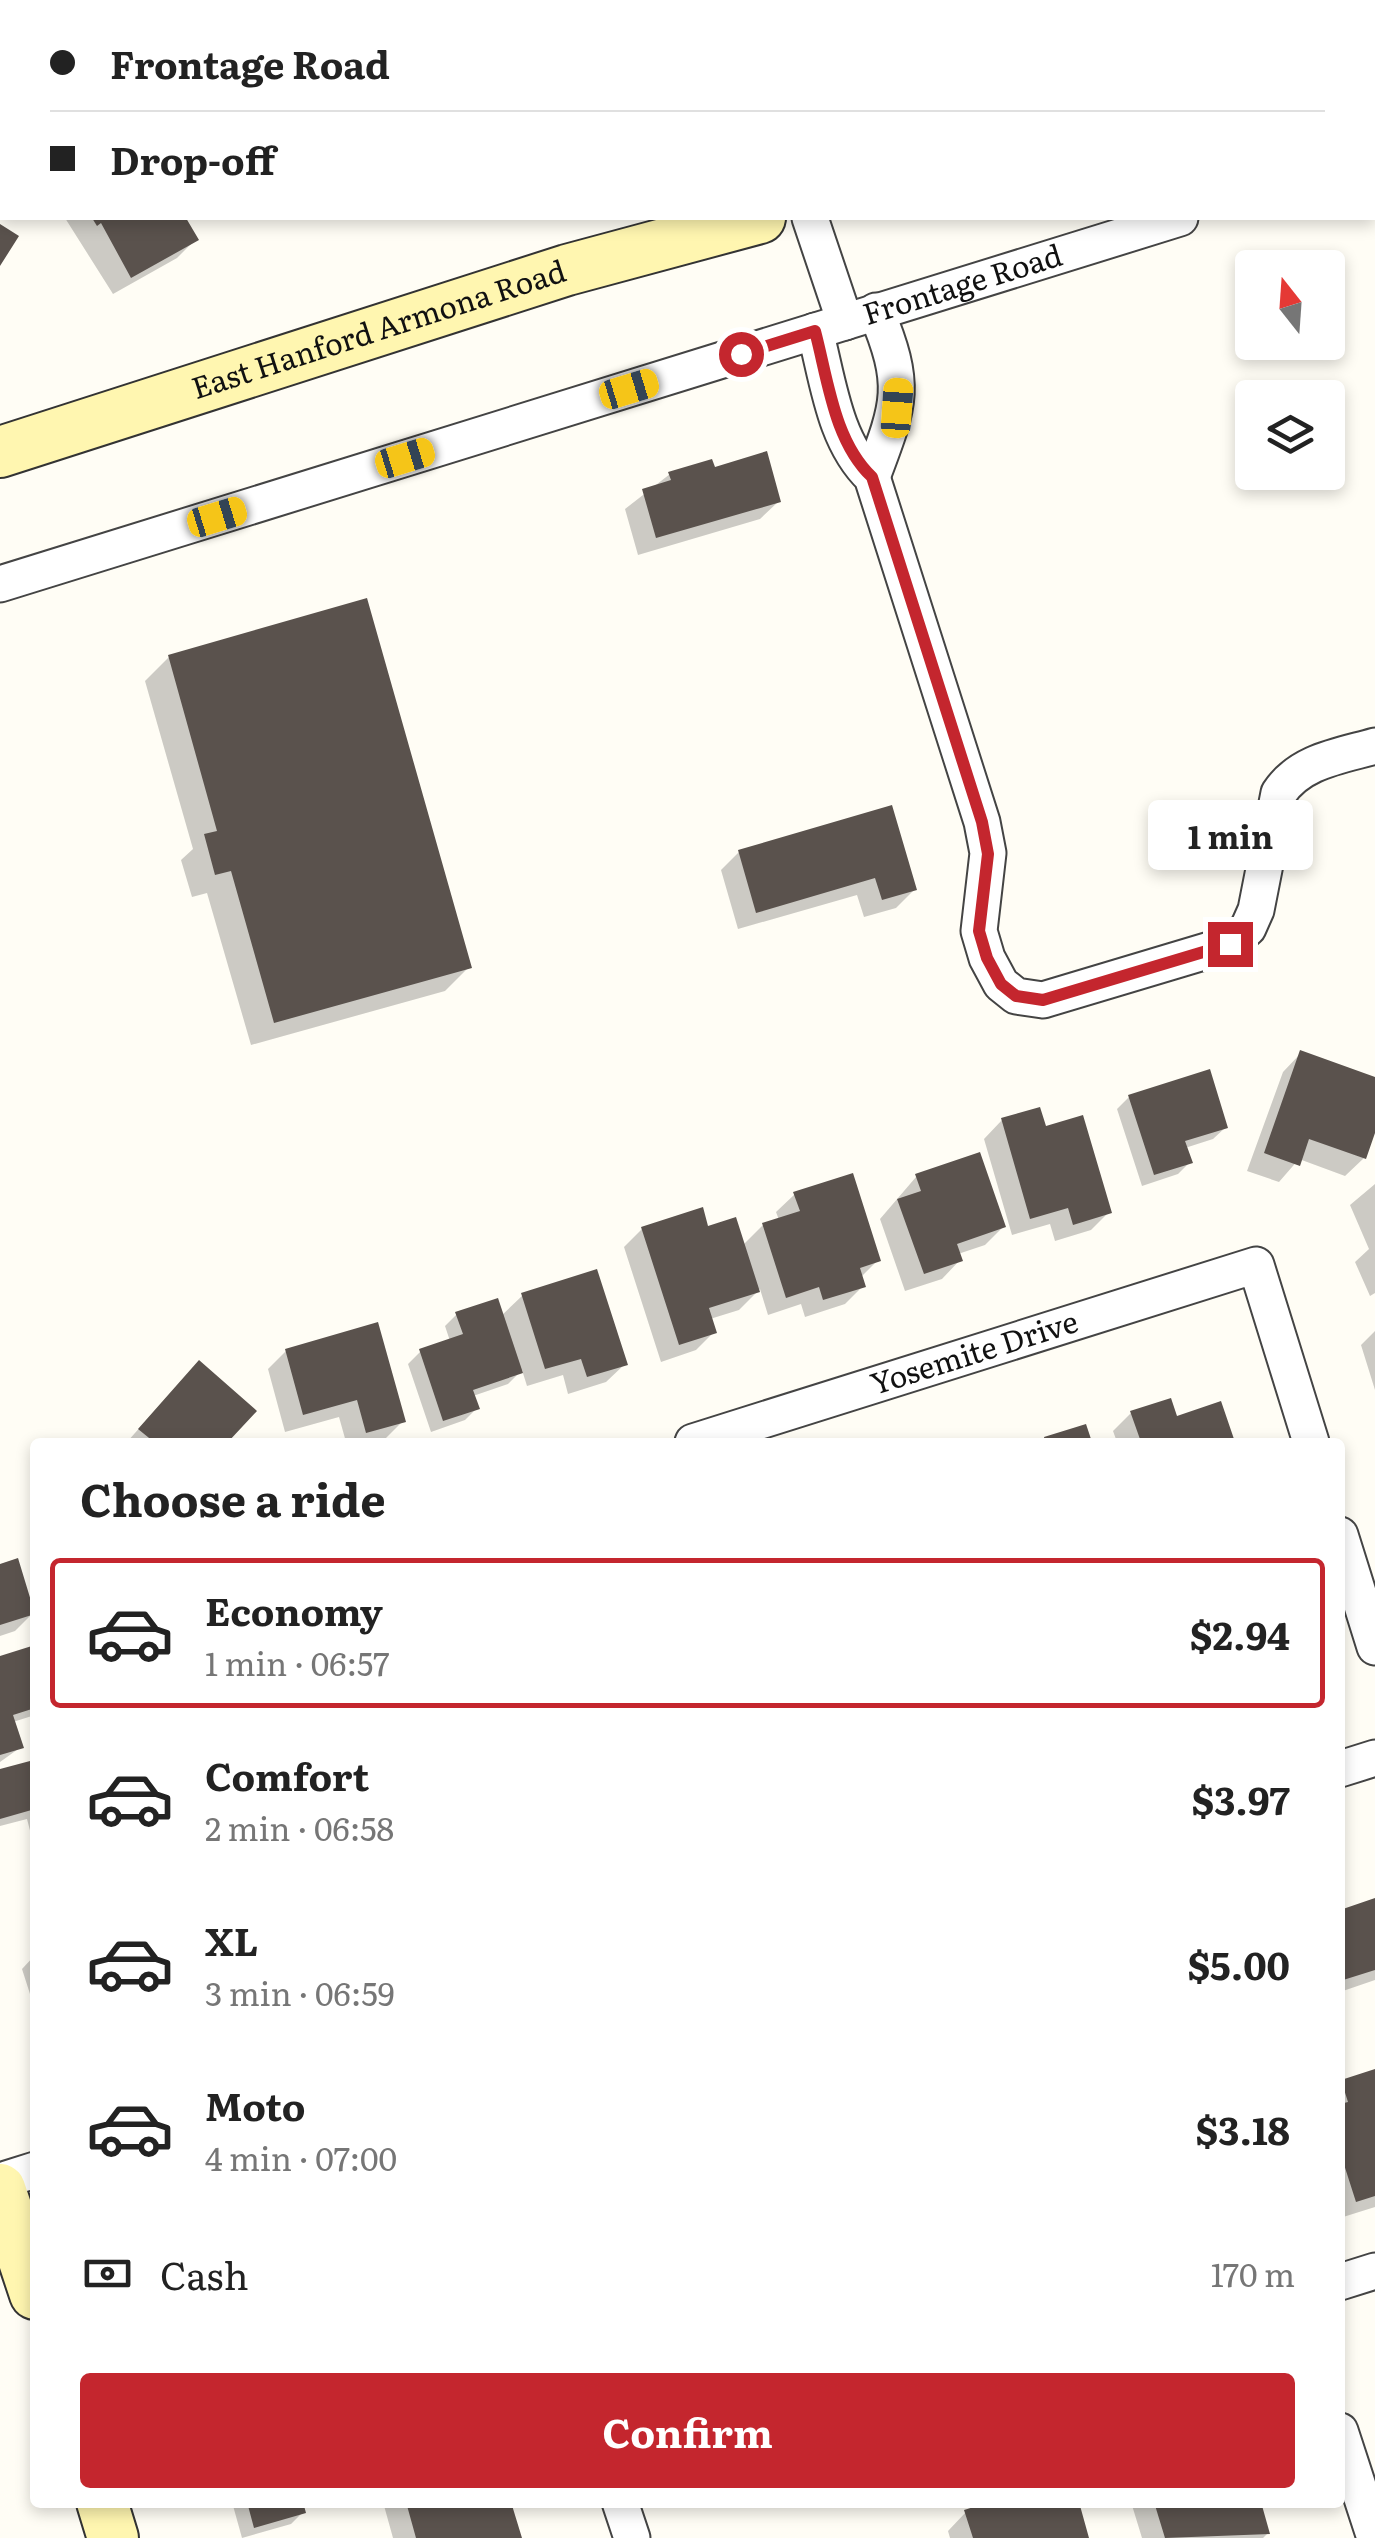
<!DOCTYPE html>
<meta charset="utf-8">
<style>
body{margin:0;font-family:Literata,serif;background:#f6f6f6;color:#222;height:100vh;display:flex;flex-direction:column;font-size:38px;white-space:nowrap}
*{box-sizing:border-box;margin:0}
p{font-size:32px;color:#767676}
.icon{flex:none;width:55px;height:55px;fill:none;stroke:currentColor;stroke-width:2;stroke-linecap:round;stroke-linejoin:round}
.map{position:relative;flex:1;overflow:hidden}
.panel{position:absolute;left:30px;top:1438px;width:1315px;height:1070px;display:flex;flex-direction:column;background:#fff;border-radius:10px;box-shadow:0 5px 15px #0003}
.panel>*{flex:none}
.guide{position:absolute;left:0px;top:0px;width:1375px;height:220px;box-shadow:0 5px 15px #0003;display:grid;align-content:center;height:220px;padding:0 50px;background:#fff}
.needle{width:65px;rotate:343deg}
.buttons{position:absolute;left:1235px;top:250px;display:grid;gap:20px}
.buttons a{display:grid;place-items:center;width:110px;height:110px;border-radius:10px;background:#fff;box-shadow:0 5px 15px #0003;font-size:50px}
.end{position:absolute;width:45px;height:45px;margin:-22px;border:12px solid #c4262e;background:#fff;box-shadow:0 0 0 5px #fff}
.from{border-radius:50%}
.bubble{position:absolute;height:70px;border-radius:10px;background:#fff;box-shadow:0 5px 15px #0003;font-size:32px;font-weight:700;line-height:70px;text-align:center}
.car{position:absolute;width:30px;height:60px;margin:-30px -15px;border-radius:12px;box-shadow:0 0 8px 2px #0007;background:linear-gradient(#f5c518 24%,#345 0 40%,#f5c518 0 76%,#345 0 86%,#f5c518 0)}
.guide b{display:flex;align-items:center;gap:35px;height:95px;font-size:38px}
.guide b+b{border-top:2px solid #e0e0e0}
.guide i{width:25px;height:25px;background:#222}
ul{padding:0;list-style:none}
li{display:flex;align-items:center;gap:30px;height:150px;margin:0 20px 15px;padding:0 30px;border:5px solid transparent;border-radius:10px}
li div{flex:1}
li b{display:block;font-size:38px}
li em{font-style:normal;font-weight:700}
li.on{border-color:#c4262e}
li>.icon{width:90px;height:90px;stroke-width:1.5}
h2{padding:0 50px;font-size:45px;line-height:120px}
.pay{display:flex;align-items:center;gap:25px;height:110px;padding:0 50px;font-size:38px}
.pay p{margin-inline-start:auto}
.action{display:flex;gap:20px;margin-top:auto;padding:20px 50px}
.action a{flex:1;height:115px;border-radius:10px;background:#c4262e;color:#fff;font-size:40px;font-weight:700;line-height:115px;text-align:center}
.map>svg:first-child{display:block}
.shadow{fill:#0003}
.building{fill:#5a524d}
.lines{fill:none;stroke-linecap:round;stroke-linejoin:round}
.street-casing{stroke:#444;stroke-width:39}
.secondary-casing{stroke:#333;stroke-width:54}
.street{stroke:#fff;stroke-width:35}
.secondary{stroke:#fff6b0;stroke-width:50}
.route{stroke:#c4262e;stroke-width:12}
.labels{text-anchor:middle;stroke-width:10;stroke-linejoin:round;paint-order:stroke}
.street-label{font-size:30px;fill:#111;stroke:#fff}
</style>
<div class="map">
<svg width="1375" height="2538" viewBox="0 0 1375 2538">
<rect width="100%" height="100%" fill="#fffdf5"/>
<path class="shadow" d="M41,0H117L114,2Z
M364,0H471L472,2H365Z
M2,60V173H0V61Z
M65,218H183L195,240L177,258L113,294Z
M670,474L779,501L760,519L638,555L625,509Z
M169,657L469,967L445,991L251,1045L207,893L192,897L181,860L193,849L145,681Z
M891,809L914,890L896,908L864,917L857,895L738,929L721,870L739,852Z
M1301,1053L1375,1080V1126L1364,1158L1345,1176L1299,1159L1279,1182L1247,1171L1283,1072Z
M1129,1097L1226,1127L1213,1139L1185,1148L1190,1162L1178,1174L1142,1186L1117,1109Z
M1002,1120L1044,1129L1109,1212L1091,1230L1055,1241L1050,1224L1012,1235L984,1139Z
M916,1177L1003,1227L985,1245L958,1254L960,1260L942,1279L905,1291L880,1219Z
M1375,1184V1293L1370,1296L1355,1262L1369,1249L1350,1205Z
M795,1194L878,1260L860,1278L863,1286L845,1304L805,1317L801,1304L768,1315L760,1289L739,1310L710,1319L714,1332L696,1350L661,1362L624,1247L642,1229H707L743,1245L763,1225L779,1220L776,1212Z
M523,1295L625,1364L606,1382L568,1394L563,1375L527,1386L522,1370L508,1384L473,1396L477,1408L465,1420L431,1432L408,1364L420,1352L450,1341L445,1326L457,1314L501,1316Z
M1375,1331V1390L1361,1345Z
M286,1351L403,1421L385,1439L374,1442H346L339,1417L285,1432L268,1369Z
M181,1381L253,1411L225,1442H127Z
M1220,1405L1232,1442H1117L1113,1431L1131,1413L1175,1419Z
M0,1567L33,1613L15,1631L0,1636Z
M35,1647V1715L13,1722L21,1747L0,1762V1658Z
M28,1764L35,1780V1850L27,1819L0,1826V1772Z
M1375,1901V1980L1340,1992V1912Z
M35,1955V1993L30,1994L22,1969Z
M1375,2071V2207L1340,2218V2085Z
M232,2502H300L303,2512L291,2524L242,2538Z
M383,2502H508L519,2538H393Z
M1131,2502H1259L1268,2533L1263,2538H1142Z
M966,2512L1087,2538H950L948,2531Z"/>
<path class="building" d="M92,218H186L199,240L131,278L101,223L97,226Z
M0,224L19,236L0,266Z
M767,451L781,502L656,538L642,489L671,480L668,472L712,459L715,467Z
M367,598L472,968L274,1023L231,871L215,875L204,834L217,831L168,655Z
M892,805L917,890L882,900L875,878L756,913L738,850Z
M1300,1050L1375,1077V1133L1366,1159L1309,1139L1300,1166L1264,1153Z
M1210,1069L1228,1128L1185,1141L1193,1163L1154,1175L1128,1095Z
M1040,1107L1046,1126L1083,1115L1112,1213L1073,1225L1068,1208L1030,1219L1001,1118Z
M980,1152L1006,1227L957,1244L963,1261L924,1274L897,1199L921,1191L915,1174Z
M853,1173L881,1261L860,1268L866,1287L823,1300L819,1287L786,1298L762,1223L800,1211L793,1192Z
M703,1207L708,1226L736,1217L760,1292L709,1308L717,1333L679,1345L641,1227Z
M597,1269L628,1365L587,1377L581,1359L545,1369L521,1293Z
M498,1298L523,1373L473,1390L480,1409L443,1421L419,1349L463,1334L455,1312Z
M378,1322L406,1422L366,1433L357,1400L303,1415L285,1349Z
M199,1360L257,1411L228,1442H154L138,1429Z
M1171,1398L1177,1416L1221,1401L1235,1442H1141L1130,1411Z
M1086,1424L1092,1442H1045L1044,1437Z
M18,1558L35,1614L0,1625V1564Z
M35,1645V1708L13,1715L24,1748L0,1755V1656Z
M30,1761L35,1809L0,1819V1769Z
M1375,1898V1970L1340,1981V1910Z
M1375,2069V2196L1356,2202L1340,2152V2104L1348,2102L1341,2080Z
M247,2502H303L306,2513L254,2528Z
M406,2502H511L522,2538H416Z
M990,2502H1079L1089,2538H973L964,2510Z
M1154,2502H1261L1270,2534L1165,2538Z"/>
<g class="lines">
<defs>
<g id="street">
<path d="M257,0V2"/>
<path d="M1372,170H1375"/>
<path d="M810,218L845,322"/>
<path d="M815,331C828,380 834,441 872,477L982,822L988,853L979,931L987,958L1001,984L1016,996L1043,1000L1230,944L1248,928L1256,910L1279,793C1300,761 1340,756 1375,746"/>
<path d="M872,477C900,403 907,386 876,311"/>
<path id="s1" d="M0,584L1180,218"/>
<path id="s2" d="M693,1442L1256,1265L1311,1442"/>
<path d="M1340,1535L1375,1647"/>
<path d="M1340,1769L1375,1758"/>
<path d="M0,2181L35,2170"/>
<path d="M1340,2282L1375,2271"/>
<path d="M1340,2431L1375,2538"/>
<path d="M620,2502L632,2538"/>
</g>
<g id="secondary">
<path d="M1372,31H1375"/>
<path id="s3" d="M0,452L567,270L760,218"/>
<path d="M0,2189L35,2294"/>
<path d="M102,2502L113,2538"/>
</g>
</defs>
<use href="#street" class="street-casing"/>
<use href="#secondary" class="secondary-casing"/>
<use href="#street" class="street"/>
<use href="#secondary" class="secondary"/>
</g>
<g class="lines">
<path class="route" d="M741,354L815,331C828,380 834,441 872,477L982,822L988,854L979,931L987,958L1001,984L1016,996L1043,1000L1230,944"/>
</g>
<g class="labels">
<g class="street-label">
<text dy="10" stroke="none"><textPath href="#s1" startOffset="1008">Frontage Road</textPath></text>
<text dy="10" stroke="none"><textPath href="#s3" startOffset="398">East Hanford Armona Road</textPath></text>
<text dy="10" stroke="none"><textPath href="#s2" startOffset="295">Yosemite Drive</textPath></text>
</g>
</g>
</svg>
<div class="buttons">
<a><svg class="needle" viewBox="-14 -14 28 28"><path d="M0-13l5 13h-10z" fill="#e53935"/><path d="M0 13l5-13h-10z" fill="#767676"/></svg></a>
<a><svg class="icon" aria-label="layers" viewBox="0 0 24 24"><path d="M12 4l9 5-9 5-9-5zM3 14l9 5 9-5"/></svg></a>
</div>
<i class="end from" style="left:741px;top:354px"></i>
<i class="end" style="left:1230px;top:944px"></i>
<div class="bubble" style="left:1148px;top:800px;width:165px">1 min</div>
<i class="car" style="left:629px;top:389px;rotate:73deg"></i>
<i class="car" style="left:897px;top:408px;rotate:4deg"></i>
<i class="car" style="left:405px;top:458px;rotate:73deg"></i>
<i class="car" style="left:217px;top:517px;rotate:73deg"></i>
<div class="guide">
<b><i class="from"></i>Frontage Road</b>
<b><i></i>Drop-off</b>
</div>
<section class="panel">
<h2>Choose a ride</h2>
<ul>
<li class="on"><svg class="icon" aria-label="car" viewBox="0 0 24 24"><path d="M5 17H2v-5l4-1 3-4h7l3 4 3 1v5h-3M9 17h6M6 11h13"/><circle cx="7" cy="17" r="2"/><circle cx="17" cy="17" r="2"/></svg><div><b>Economy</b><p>1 min · 06:57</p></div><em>$2.94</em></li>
<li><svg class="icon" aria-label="car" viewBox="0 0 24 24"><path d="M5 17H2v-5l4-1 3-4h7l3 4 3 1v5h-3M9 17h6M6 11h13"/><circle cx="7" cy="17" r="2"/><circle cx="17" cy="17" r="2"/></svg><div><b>Comfort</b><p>2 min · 06:58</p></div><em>$3.97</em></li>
<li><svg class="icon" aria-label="car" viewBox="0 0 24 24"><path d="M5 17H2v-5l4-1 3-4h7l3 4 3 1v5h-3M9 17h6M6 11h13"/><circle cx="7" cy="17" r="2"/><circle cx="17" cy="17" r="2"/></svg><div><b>XL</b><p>3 min · 06:59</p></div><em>$5.00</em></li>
<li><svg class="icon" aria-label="car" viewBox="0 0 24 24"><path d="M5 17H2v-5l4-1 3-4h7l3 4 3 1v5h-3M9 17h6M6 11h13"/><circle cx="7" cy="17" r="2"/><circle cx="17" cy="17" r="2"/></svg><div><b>Moto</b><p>4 min · 07:00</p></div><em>$3.18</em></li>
</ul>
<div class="pay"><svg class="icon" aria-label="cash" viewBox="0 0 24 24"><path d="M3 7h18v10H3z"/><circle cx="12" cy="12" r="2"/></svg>Cash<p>170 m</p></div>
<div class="action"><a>Confirm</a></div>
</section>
</div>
